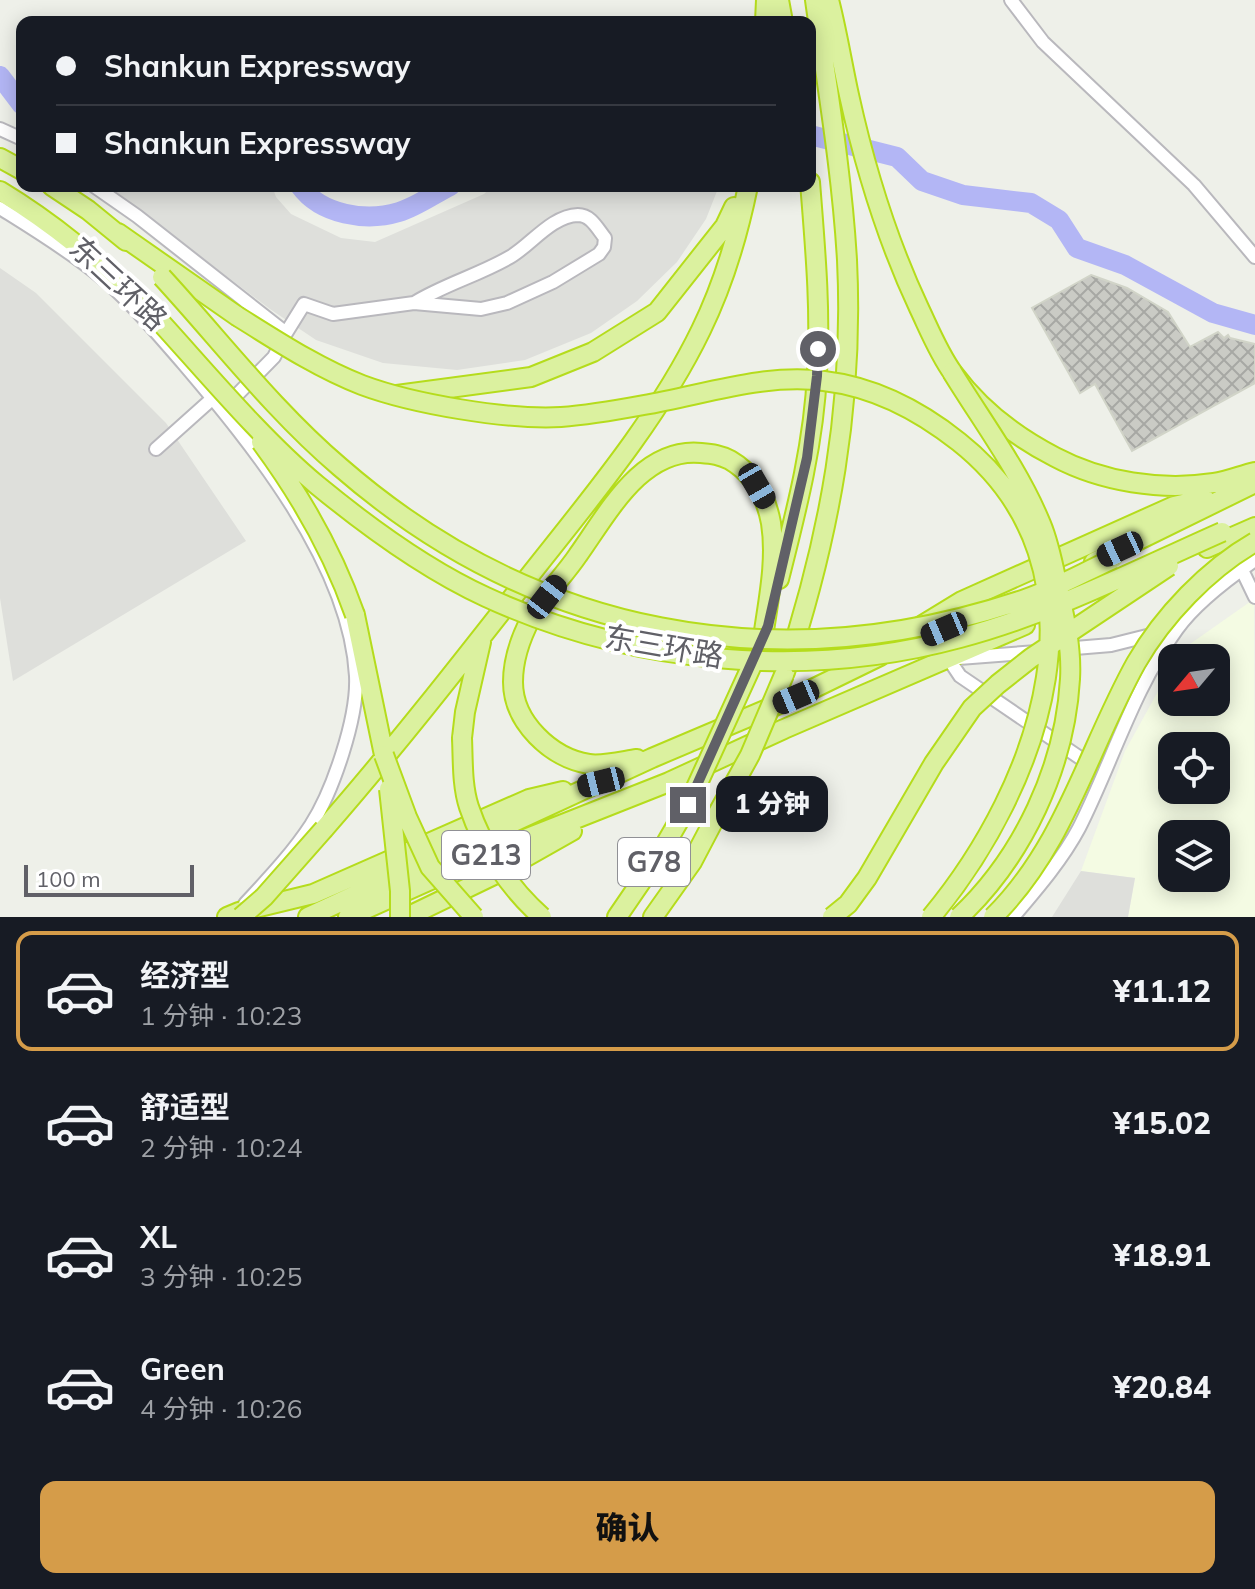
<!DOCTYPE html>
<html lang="zh">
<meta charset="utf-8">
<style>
body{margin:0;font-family:Mulish,"Noto Sans SC",sans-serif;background:#242831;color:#f1f3f6;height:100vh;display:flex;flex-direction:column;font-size:30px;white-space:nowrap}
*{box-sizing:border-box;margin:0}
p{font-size:26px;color:#9ea1a6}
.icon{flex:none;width:44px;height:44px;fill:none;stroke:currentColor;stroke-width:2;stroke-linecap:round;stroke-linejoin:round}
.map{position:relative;height:917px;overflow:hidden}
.side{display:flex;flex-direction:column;background:#171b24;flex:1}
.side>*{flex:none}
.guide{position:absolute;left:16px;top:16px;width:800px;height:176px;border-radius:16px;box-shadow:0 4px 20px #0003;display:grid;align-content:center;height:176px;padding:0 40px;background:#171b24}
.needle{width:52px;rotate:241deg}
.buttons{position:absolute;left:1158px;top:644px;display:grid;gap:16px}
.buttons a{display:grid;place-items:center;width:72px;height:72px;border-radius:16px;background:#171b24;box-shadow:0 4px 20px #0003;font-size:40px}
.scale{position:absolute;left:24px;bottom:20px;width:170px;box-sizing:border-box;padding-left:8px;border:4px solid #606067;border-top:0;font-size:22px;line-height:28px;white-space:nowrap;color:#606067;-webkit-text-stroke:6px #fff;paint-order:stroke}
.end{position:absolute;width:36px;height:36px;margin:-18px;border:10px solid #606067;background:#fff;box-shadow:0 0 0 4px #fff}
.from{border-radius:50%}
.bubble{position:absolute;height:56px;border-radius:16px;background:#171b24;box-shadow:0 4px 20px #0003;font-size:26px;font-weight:800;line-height:56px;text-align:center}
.car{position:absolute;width:24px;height:48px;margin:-24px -12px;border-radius:10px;box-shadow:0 0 6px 2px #0007;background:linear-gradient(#222 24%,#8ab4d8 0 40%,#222 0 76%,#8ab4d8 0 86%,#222 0)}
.guide b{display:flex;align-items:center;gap:28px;height:76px;font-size:30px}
.guide b+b{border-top:2px solid #363941}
.guide i{width:20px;height:20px;background:#f1f3f6}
ul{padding:14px 0 0;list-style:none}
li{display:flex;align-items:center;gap:24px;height:120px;margin:0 16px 12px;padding:0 24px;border:4px solid transparent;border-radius:16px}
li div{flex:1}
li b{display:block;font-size:30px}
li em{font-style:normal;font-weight:800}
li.selected{border-color:#d59c49}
li>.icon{width:72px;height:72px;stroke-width:1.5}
.primary-button{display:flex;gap:16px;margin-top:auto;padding:16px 40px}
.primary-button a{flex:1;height:92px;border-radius:16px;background:#d59c49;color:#111;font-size:32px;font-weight:800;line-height:92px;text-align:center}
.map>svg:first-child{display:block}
.commercial{fill:#f4fbe3;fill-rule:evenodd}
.industrial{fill:#dedfdb}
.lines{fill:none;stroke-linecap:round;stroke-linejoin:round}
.river{stroke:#b3b6f5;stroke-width:20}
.building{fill:url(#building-cross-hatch);stroke:#d1d4c8;stroke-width:2}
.minor-casing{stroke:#b9b8bd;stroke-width:16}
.highway-casing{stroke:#b5dc1c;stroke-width:22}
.minor{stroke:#fff;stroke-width:12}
.highway{stroke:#dbf19f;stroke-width:18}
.highway-bridge-casing{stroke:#b5dc1c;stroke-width:22;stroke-linecap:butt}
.highway-bridge{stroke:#dbf19f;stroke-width:18}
.route{stroke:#606067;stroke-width:10}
.labels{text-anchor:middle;stroke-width:8;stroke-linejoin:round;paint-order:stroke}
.shield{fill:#fff;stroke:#909095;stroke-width:2}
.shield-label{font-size:28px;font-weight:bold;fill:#606067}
.street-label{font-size:30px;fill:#606067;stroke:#fff}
</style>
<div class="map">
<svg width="1255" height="917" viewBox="0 0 1255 917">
<defs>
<pattern id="building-cross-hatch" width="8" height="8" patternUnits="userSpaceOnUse" patternTransform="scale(2)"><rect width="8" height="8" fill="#cacbc5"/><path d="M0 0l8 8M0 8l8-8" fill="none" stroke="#a7a8a4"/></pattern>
</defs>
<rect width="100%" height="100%" fill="#eef0e9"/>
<path class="commercial" d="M1254,599L1255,917H1128L1135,878L1081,871L1125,751L1172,666V702H1216V658H1176L1180,651ZM1172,746H1216V790H1172ZM1172,834H1216V878H1172Z"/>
<path class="industrial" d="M107,186H272L276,197L291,214L341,238L375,242L484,194L493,186H719L706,219L677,262L637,301L591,333L525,360L457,370L383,363L316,340L270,309Z
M0,268L36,293L166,423L246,541L13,681L0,598Z
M1081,871L1135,878L1128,917H1052Z"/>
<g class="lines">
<path class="river" d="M0,76L22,105
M810,135L897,157L922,181L963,195L1031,203L1059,220L1077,248L1125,265L1213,313L1255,325
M300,186C321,215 366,222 399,212C416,207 434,194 450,186"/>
</g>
<path class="building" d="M1091,275L1127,288L1168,312L1190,347L1218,332L1224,338L1228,335L1230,338L1255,344V383L1132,451L1095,384L1080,393L1032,308Z"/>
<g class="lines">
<defs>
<path id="minor" d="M1011,0L1043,42L1194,185L1255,257
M0,129L22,139
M94,186L137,216L286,333L274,357L228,404
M0,208C32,228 65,248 95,272C128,298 156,332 183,363C253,445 350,564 356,676C358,717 333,791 311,825C292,854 268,879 245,904
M286,333L304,304L333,314L414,303L481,309L507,303L553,282L599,254L604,247L605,238C597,228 591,215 578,215C551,216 531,245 510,257C479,275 445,284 414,303
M156,449L213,398
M1242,570L1255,597
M1063,649L1111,645L1155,634
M948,658L960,676L1092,766
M959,658L1037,652
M1013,917C1036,890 1062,860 1079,828C1112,763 1133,689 1177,629C1195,604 1229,578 1255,560"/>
<path id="highway" d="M779,0L783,22
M829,0C837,31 842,63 849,95C865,168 887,240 919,308C929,329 939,354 953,373C979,408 1016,437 1055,457C1102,482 1161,491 1214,483C1228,481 1242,475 1255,472
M765,22L766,0
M0,158L22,170
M52,186L88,210L126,241
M0,191C53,223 98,261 143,303
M118,233L237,316
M397,395L531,377L593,352L657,312L725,226L734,207
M1207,548L1255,527
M1094,562L1255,483
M779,579C796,512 814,443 817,373C821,309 815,246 810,182
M355,615L384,755
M907,645L961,622
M872,656L962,601L1174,506L1205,499
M785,672C830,536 854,404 847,260C842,173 827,86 815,0
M462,738L465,712L481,642
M637,759C623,761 603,766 589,764C551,758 513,722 513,682C513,661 521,637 531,618C543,596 564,576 578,555C608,513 642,447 701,453C713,454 720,455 730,460C754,474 766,496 771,523C777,561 768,601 763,638
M324,829C393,750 458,667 523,584C585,505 657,421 701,330C723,285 738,235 748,186
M227,917L239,912L313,894L529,799L563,791
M308,917L652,758L796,697L880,656
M348,917L502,848L669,782L784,729L1025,625
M407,917L494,875L572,831
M617,917L658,857L688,805
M653,917L692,862L713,822"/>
</defs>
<use href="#minor" class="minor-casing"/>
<use href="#highway" class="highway-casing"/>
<use href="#minor" class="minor"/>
<use href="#highway" class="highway"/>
<defs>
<path id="highway-bridge" d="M162,277C220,340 274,411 340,467C534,636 775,681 1019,601C1051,591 1082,573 1113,559
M143,303C198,362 256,434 317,485C368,527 425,569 486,597C631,664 805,680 960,638C1051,614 1136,570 1222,532
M237,316C277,341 318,368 362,385C413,404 507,420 561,417C589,415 617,410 644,405C703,395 764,373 824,381C875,387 920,411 959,442C1119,569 1040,786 931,917
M952,372C982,421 1019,470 1041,524C1049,543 1053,564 1057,583C1064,614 1072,647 1070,679C1065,767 1023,857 959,917
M261,442C301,496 333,552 355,615
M462,738C463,761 462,786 469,807C483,849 510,889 542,917
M384,755L407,817L430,867L474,917
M389,789L400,891V917
M688,805L752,665
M713,822L750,755L784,675
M241,917L264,897L324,829
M832,917L848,904L867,878L934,763L972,708L998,684L1031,658L1169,566
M993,917C1065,846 1088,749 1136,663C1163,616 1208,569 1255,542"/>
</defs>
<use href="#highway-bridge" class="highway-bridge-casing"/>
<use href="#highway-bridge" class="highway-bridge"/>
</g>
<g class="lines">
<path class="route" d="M688,805L768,626L807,458L817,376L818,349"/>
</g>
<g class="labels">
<g class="shield">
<rect x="442" y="831" width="88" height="48" rx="6"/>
<rect x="618" y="838" width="72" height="48" rx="6"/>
</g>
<g class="shield-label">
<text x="486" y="865">G213</text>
<text x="654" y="872">G78</text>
</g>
<g class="street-label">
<text transform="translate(118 284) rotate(43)" y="10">东三环路</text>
<text transform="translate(664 647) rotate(10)" y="10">东三环路</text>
</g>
</g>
</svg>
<div class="buttons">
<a><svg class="needle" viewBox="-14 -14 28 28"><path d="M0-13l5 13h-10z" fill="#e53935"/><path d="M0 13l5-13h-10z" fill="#9ea1a6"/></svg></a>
<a><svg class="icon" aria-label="locate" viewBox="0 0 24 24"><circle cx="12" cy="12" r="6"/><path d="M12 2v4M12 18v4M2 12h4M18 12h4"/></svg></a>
<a><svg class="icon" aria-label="layers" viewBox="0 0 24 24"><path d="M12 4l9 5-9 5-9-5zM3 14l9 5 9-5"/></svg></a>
</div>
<div class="scale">100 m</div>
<i class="end from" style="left:818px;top:349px"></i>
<i class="end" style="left:688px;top:805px"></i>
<div class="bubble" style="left:716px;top:776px;width:112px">1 分钟</div>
<i class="car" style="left:757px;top:486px;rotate:150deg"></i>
<i class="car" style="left:1120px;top:549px;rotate:245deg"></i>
<i class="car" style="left:547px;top:597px;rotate:38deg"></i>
<i class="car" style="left:944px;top:629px;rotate:247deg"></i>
<i class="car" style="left:796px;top:697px;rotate:247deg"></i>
<i class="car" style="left:601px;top:782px;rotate:256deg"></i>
<div class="guide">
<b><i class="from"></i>Shankun Expressway</b>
<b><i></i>Shankun Expressway</b>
</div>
</div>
<section class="side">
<ul>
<li class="selected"><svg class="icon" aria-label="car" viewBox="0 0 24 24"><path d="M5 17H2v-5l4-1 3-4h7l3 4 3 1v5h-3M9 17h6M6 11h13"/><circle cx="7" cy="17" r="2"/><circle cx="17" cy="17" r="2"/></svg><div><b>经济型</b><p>1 分钟 · 10:23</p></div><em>¥11.12</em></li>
<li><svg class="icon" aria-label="car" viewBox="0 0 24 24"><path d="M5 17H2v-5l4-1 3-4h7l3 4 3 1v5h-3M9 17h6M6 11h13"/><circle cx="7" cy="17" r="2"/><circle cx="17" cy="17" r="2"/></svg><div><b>舒适型</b><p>2 分钟 · 10:24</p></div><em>¥15.02</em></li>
<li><svg class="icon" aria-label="car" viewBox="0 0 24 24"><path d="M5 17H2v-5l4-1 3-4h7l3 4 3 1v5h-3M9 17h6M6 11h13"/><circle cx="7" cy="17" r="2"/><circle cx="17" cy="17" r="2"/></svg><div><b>XL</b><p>3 分钟 · 10:25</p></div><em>¥18.91</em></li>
<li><svg class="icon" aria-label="car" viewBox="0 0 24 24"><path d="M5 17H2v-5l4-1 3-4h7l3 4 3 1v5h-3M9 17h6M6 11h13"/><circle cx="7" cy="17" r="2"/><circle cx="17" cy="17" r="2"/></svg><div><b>Green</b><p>4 分钟 · 10:26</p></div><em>¥20.84</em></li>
</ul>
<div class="primary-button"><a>确认</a></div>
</section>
